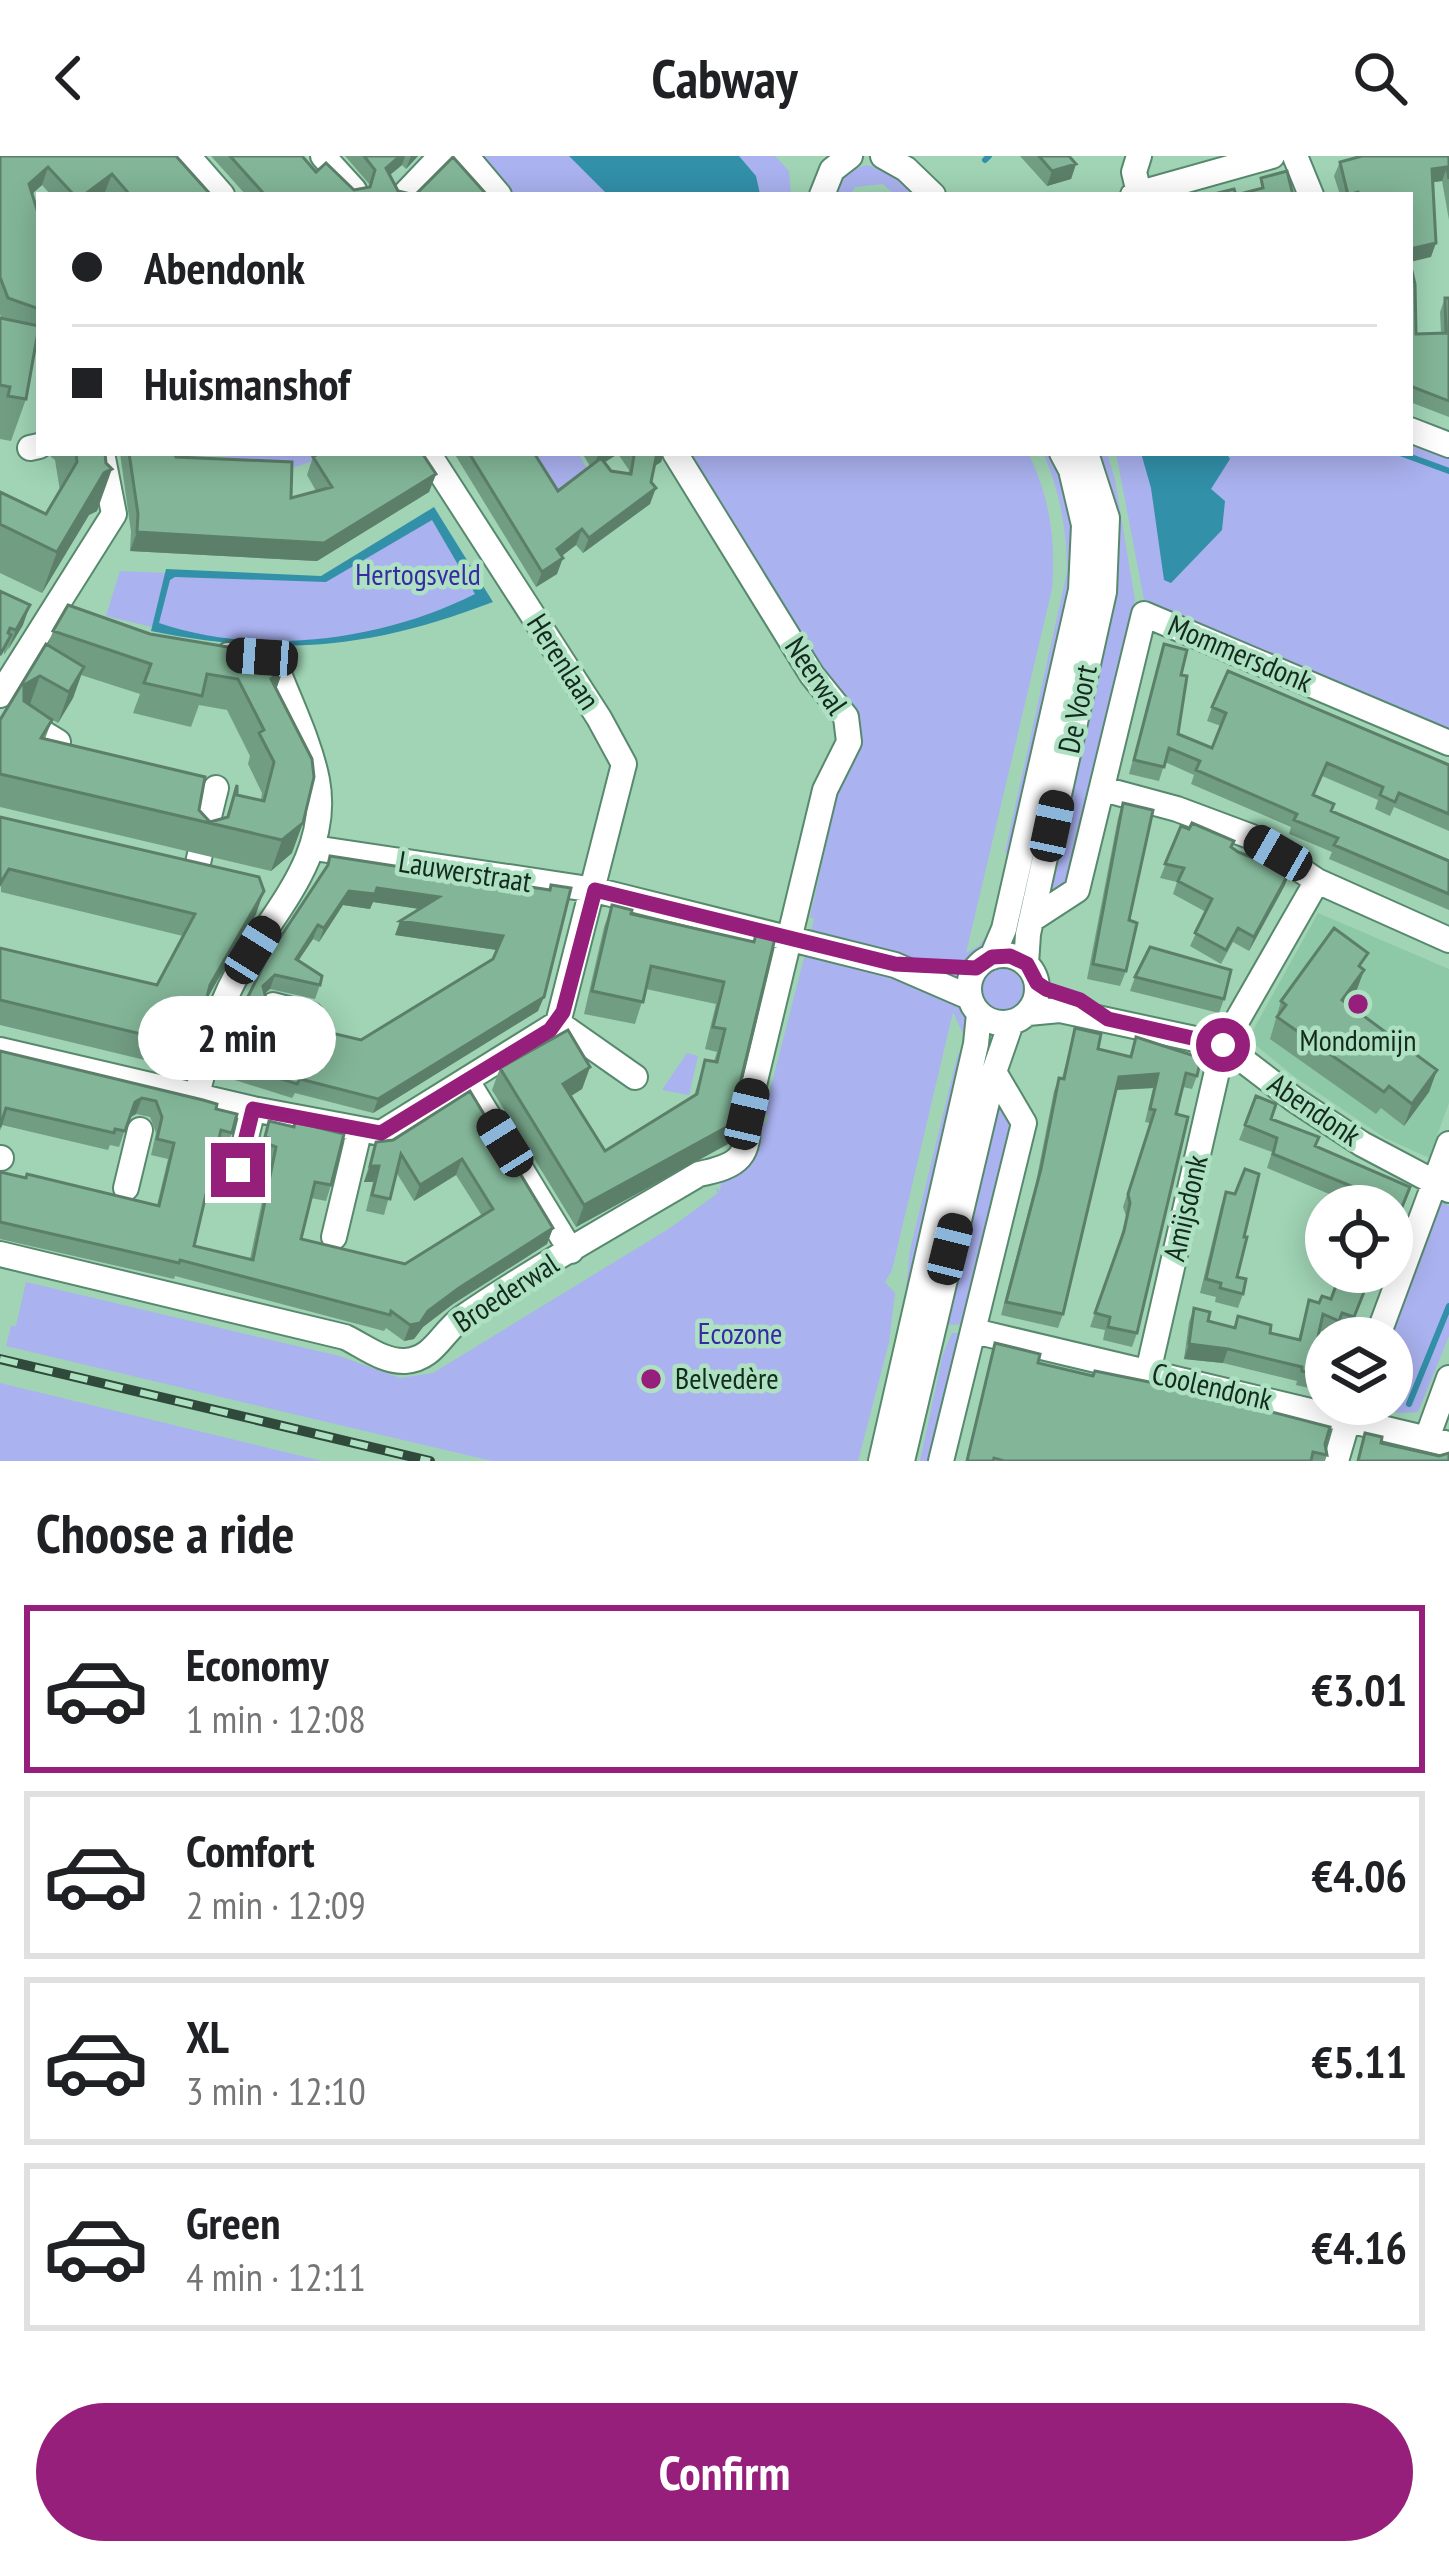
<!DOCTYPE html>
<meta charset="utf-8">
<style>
body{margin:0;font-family:"PT Sans Narrow",sans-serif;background:#f2f2f2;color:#202124;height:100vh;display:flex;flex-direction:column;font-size:45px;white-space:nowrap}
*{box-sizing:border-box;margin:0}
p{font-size:39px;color:#757577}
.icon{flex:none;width:66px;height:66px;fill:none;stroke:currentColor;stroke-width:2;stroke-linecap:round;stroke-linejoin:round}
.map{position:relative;height:1305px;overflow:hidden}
.details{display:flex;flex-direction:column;background:#fff;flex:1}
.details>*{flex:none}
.banner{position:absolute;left:36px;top:36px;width:1377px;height:264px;border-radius:0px;box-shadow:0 6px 30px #0003;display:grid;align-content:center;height:264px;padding:0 36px;background:#fff}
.fabs{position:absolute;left:1305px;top:1029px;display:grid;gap:24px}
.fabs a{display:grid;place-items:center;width:108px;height:108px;border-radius:50%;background:#fff;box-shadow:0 6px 30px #0003;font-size:60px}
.end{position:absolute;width:54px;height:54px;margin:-27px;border:15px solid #961f7c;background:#fff;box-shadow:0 0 0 6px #fff}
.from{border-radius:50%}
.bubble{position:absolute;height:84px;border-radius:42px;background:#fff;box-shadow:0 6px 30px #0003;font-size:39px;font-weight:800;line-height:84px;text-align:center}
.car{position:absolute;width:36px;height:72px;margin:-36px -18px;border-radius:15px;box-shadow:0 0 9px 3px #0007;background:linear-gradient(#222 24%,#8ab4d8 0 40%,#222 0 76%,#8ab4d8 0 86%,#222 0)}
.banner b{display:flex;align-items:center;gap:42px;height:114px;font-size:45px}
.banner b+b{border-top:3px solid #e0e0e0}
.banner i{width:30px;height:30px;background:#202124}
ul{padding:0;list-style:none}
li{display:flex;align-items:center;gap:36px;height:168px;margin:0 24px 18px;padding:0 12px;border:6px solid #e0e0e0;border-radius:0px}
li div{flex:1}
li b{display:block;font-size:45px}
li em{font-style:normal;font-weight:800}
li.on{border-color:#961f7c}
li>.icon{width:108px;height:108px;stroke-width:1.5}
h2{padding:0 36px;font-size:54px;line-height:144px}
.action{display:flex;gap:24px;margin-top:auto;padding:24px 36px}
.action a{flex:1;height:138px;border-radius:72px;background:#961f7c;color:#fff;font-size:48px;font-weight:800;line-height:138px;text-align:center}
header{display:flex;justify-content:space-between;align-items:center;height:156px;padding:0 36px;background:#fff;font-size:54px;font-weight:800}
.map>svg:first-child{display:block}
.built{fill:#8ec9a7}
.green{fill:#aab2ef}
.water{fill:#3290a9;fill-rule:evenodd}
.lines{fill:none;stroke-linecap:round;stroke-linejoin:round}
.stream{stroke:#3290a9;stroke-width:6}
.minor-casing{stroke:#57896d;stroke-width:28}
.minor{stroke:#fff;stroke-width:24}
.rail-casing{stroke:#2f4a3a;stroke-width:10}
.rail{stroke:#ade1c2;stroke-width:6;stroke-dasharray:18;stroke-linecap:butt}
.wall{fill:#719d83;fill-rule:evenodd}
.shaded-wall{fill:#5c7f6a}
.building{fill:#83b698;stroke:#5c7f6a;stroke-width:3;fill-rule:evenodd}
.route{stroke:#961f7c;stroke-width:15}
.poi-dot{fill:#961f7c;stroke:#ade1c2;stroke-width:4.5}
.labels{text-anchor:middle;stroke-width:9;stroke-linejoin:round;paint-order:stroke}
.park-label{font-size:30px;fill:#382aa4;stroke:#ade1c2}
.street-label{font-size:30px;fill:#152a1e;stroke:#ade1c2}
.poi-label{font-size:30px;fill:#152a1e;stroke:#ade1c2}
</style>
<header><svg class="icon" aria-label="back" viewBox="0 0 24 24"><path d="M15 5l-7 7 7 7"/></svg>Cabway<svg class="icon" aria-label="search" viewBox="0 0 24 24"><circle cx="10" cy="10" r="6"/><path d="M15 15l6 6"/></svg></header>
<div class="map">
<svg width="1449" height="1305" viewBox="0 0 1449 1305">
<rect width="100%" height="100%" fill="#a0d4b5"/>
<path class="built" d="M1318,757L1449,813V947L1429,1002L1385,982L1296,922L1248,883Z"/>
<path class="green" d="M476,0H775L789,15L791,39H512Z
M866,9L890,15L919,39H895L883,28L855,31L851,39H836L847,16Z
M1410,283L1449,299V579L1145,449L1116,297H1410Z
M253,297H327C282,326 229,312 177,308Z
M541,297H578L589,316L555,342L531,303Z
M687,297H1028C1050,340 1056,386 1052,433L966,797L979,790L989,776L997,777L989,792L964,806L956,842L968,862L965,882L953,856L892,1114L885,1126L895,1137L889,1186L858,1305H492L6,1190L11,1170H16L26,1126L339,1200L400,1222L433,1217L670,1072L718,1037L715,1031L720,1035L721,1026L739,1019L750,1008L754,961L766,968L768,960L764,958L814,763L810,761L841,622L846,620L843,545L707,337L711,331Z
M1043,297H1058L1079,406L1011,698L1005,696L1067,416C1067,374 1060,335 1043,297Z
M1094,297H1107L1115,324L1135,444L1076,721L1042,746Z
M432,357L484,443C424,463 361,483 297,488C233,493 167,474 106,460L120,415L321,423Z
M979 834a22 22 0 1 1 44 0a22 22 0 1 1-44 0Z
M687,897L698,900L689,939L662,934Z
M958,897L968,899L902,1174L910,1094Z
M1000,938L1018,967L967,1168L946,1169Z
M1439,1044L1449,1050V1180L1418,1256L1399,1257L1360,1248H1392V1182H1386Z
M952,1177H963L936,1305H920L943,1198Z
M0,1227L322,1305H0Z"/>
<path class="water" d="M569,0H739L756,20L760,38L608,39Z
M1141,297H1226L1230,303L1211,333L1225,345L1222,374L1171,427L1164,424L1151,332Z
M434,351L493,446C370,493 280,501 151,475L166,413L321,420ZM432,364L475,438C381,485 260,501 159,467L170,424L175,421L326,426Z"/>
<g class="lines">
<path class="stream" d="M985,4L989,0
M1400,297L1449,315
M1409,1248L1449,1150"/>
<defs>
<path id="minor" d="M188,0L222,39
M323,0L354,34
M466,0L499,39
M883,0L906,13L933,39
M1139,0L1134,16L1139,37
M1295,0L1311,39
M404,39L441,0
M822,39L832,14L850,0
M1133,39L1272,0
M1410,274L1449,289
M30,292L39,290
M0,539L114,358L102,297
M27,567L58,586
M1103,633L1177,653L1252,681L1317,725L1449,784
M204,681L216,632
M314,692L595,734L895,809L969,841
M196,716L200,698
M1031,764L1077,734L1144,458L1449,587
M969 833a34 34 0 1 1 68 0a34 34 0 1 1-68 0Z
M992,801L1004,773L1081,434L1084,369L1071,314L1062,297
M1026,808L1028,778L1104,436L1107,362L1086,297
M273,849L311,859
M1028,857L1060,854L1223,889L1295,944L1362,988L1449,1034
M558,867L635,921
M0,894L253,953L381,977L558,867L624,608L599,562L428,297
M467,925L571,1095
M197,939C207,900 215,860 234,824C268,760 332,703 317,624C309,583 287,541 273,502L228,499
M0,1002H1
M238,1014L253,953
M126,1032L140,974
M334,1081L359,976
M0,1098L345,1181C364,1190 383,1206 405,1205C434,1203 441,1177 462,1162C538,1110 620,1065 699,1018C739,1010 751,1001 747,958L825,634L849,586L846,561L812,519L675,297
M974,1175L1449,1288
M1377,1182L1449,988
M1148,1216L1223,889L1317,725
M1427,1282L1449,1222
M881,1305L976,888L979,858
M902,1305L994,916L1011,867
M941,1305L1024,967L994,916
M1336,1305L1352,1250"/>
</defs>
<use href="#minor" class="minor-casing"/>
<use href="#minor" class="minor"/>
<defs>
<path id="rail" d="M0,1203L430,1305"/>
</defs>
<use href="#rail" class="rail-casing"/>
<use href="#rail" class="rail"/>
</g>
<path class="wall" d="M0,0H176L211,39H107L105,36L101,39H51L42,29L32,38L39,60V177L26,243L11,285L0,283V162L8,163L1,161L0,158Z
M211,0H302L316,16L354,34L369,32L370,29L345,0H418L406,13L402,9L390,19L398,35L415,39H487H246Z
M1020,0H1069L1076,8L1071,23L1047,30Z
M1449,0V64L1442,25L1433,26L1431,101L1410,39H1340L1334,20L1340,6Z
M1410,107L1416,178L1441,177L1440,156L1445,142H1449V261L1410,246Z
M52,297H105L97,355L89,359L42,437L0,417V336L46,358L60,335L55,304L51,301Z
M120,297H175L176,301L291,342L316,335L307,319L313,301L436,318L429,336L317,405L130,395L131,376Z
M454,297H534L558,335L590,310L582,297H664L661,306L653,311L650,348L583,397L576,389L562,400L557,418L536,431ZM618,298L629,314L628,318L611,315L604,307Z
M0,435L23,469L4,499Z
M53,475L150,478L251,500L265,513L283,514L276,533L292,697L271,715L0,651V564L48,489ZM81,519L140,538L133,557L191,571L199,549L227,554L250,600L248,608L262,637L261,644L237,639V629L226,662L210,666L199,654L45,583L52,564L46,560L58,567L73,542Z
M1164,488L1181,519L1178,578L1212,592L1221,570L1207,565L1212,551L1449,609V675L1394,651L1390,660L1375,653L1378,644L1322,620L1314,639L1331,655L1449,705V754L1329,703L1332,696L1289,678L1291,671L1191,628L1194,619L1165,606L1159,625L1129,618Z
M1123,647L1129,764L1126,815L1120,830L1087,823L1118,662Z
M0,661L256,758L206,844L195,891L186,914L0,869V792L157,829L183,780L1,736Z
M1181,670L1285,729L1249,795L1233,786L1221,808L1190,790L1206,756L1173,738L1177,726L1160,722Z
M330,700L550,734L538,855L373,957L295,937L292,942L222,920L237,863L325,714ZM373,746L419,753L395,779L497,794L493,803L361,884L297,869L267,847L265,837L270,833L315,843L320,829L298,805L313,783L319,786L343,749L370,753Z
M612,749L631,758L753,786L739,932L728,988L576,1071L492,934L500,912L590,911L582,933L571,940L605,995L694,940L705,904L714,905L717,896L705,893L716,848L646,833L635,868L584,858L604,771Z
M1362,812L1364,814L1356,836L1347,848L1437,914L1429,936L1404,970L1381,952L1376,958L1270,883L1281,845Z
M1135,821L1224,843L1219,857L1130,835Z
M1075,872L1098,893L1129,901L1136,881L1197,920L1192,933L1183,931L1137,1177L1132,1191L1103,1184L1105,1174L1090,1171L1119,1088L1126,1060L1123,1051L1150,967L1145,966L1153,932L1116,934L1063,1158L1058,1172L1001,1159L1036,1026L1054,935L1059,922H1062Z
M0,895L216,953L232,977L226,993L217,991L194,1090L250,1103L270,1007L262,1005L263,998L259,997L269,965L331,1029L326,1045L311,1042L301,1083L405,1108L482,1060L456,1019L414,1045L396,1016L384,1059L366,1055L373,1026H364L376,986L393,984L470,935L553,1072L547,1088L453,1148L423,1171L414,1183L404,1185L386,1172L384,1175L175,1120L174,1123L0,1083V1016L157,1049L168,1003L151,999L156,977L150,961L136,958L129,962L119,991L110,989L108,994L2,969L0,975Z
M1256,940L1271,963L1315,990L1410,1031L1397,1066L1392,1064V1050H1358L1267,1012L1272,996L1239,984Z
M1226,1036L1244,1081L1237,1121L1243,1138L1238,1152L1215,1146L1216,1141L1200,1137L1221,1050Z
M1373,1116L1348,1176L1337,1172L1334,1179L1319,1174L1315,1195L1326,1198V1236L1296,1229L1297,1225L1223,1207L1184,1203L1189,1166L1194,1152L1208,1165L1234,1172L1238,1160L1270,1177L1298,1184L1309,1144L1319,1147L1331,1143Z
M995,1187L1038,1207L1325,1288L1327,1299L1325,1305H966Z"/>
<path class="shaded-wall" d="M400,0H405L402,9L380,27L386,12Z
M411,0H418L406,13Z
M1076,8L1071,23L1047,30L1052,15Z
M48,11L42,29L23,46L29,28Z
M1447,11L1442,25L1427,27L1432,13Z
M112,18L105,36L101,39H84Z
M1436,87L1431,101L1410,106V93Z
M601,297H619L592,314L598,299Z
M657,297H664L661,306L650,313Z
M112,313L97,355L89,359L42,437L57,396L104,317Z
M436,318L429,336L317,405L130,395L137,376Z
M656,332L650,348L583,397L589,382Z
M582,373L576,389L551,408L557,393Z
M563,402L557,418L536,431L542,416Z
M30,449L23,469L8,494L16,474Z
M84,511L73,542L58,567L69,536Z
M283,514L272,545L271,523Z
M40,520L29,551L12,559L24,529Z
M303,667L292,697L271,715L282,684Z
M1290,715L1285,729L1249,795L1254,781Z
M377,732L439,741L434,755L373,746L370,753L343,749L319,786L324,772L349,735Z
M264,735L256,758L202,851L210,829Z
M400,765L503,780L497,794L395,779Z
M318,769L313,783L290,817L296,803Z
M1364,814L1356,836L1334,866L1342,844Z
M275,819L270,833L257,844L263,830Z
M544,841L538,855L373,957L378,943Z
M590,911L582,933L555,950L563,928Z
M1437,914L1429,936L1404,970L1412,948Z
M1158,918L1153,932L1114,934L1119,921Z
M142,942L136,958L129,962L135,946Z
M736,966L728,988L576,1071L584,1049Z
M462,1003L456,1019L414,1045L420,1029Z
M370,1010H379L373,1026H364Z
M553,1072L547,1088L453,1148L423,1171L414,1183L404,1185L410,1169L459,1132Z
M1189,1188L1228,1193L1223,1207L1184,1203Z"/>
<path class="building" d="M0,0H176L211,39H130L112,18L84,39H74L48,11L29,28L39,60V153L8,142L0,121Z
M230,0H302L316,16L326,7L354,34L370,31L375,14L364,0H400L386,12L398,35L415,39L453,1L487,39H265Z
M1039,0H1069L1076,8L1052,15Z
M1362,0H1449V23L1447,11L1432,13L1436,87L1410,93V39H1359L1358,36L1348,39L1340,6Z
M1287,15L1293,39H1210L1234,33L1236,39L1263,32L1261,22Z
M1410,107L1415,128L1416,178L1446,177L1445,142H1449V245L1410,230Z
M0,162L39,170L26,243L8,240L10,231L0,229Z
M76,297H105L106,307L112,313L104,317L57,396L0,368V336L46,358L77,306Z
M129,297H175L176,301L292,306L291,342L332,331L313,301L319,297H422L436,318L324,387L137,376L138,358Z
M469,297H534L558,335L601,302L611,315L631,318L634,299L633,297H657L651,326L656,332L589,382L582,373L557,393L563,402L542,416Z
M0,435L30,449L16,474L10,472L8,477L11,479L0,499Z
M68,449L150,478L252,495L251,500L259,501L265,513L280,507L283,514L271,523L312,603L314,621L303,667L282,684L0,618V564L46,488L84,511L69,536L40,520L24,529V545L52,564L41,582L205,621L199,654L210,666L228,661L237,629V639L264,645L274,606L259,577L264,574L238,523L207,518L202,540L144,527L151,508L53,475Z
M1164,488L1187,494L1181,519L1187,520L1178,578L1212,592L1226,557L1212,551L1228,515L1449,609V658L1399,637L1395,646L1380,639L1383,631L1327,607L1313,639L1334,648L1331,655L1449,705V738L1334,689L1338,682L1294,664L1297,658L1196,614L1200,605L1169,592L1164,611L1134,604Z
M1123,647L1153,654L1129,764L1137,767L1126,815L1093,808Z
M0,661L259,721L264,735L210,829L195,891L0,844V792L157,829L195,758L9,713L0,728Z
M1192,667L1234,685L1231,691L1238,696L1263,706L1265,701L1290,715L1254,781L1238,772L1226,794L1195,777L1212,743L1178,725L1184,712L1165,708L1181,670L1189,673Z
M330,700L550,734L551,729L571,732L544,841L378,943L300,923L297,928L227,906L237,863L268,800L328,709ZM377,732L439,741L400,765L503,780L493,803L361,884L297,869L300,858L267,847L263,830L275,819L320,829L322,820L296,803L318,769L324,772L349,735L375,738Z
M612,749L632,754L631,758L754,786L756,778L775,782L739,932L736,966L584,1049L500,912L568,874L590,911L563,928L605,995L697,938L705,904L717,906L725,873L713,871L724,826L651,810L643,846L592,835Z
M1334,772L1368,797L1359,810L1364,814L1342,844L1437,914L1412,948L1389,930L1384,936L1277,861L1286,849L1281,845Z
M1150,791L1231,814L1224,843L1135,821Z
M1075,872L1101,878L1098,893L1131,901L1136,881L1201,902L1197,920L1186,917L1176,958L1188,961L1137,1177L1108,1171L1110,1161L1095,1157L1124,1075L1130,1047L1128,1038L1155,954L1150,953L1158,918L1119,921L1063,1158L1006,1146L1041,1013L1059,922L1064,923Z
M0,895L203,944L217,948L216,953L237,958L232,977L221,974L194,1090L253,1104L276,991L268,988L269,982L265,981L269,965L294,971L295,966L344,978L331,1029L315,1026L301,1083L405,1108L493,1053L462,1003L420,1029L401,998L390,1043L372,1039L379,1010H370L376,986L393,984L470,935L553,1072L459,1132L428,1155L420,1167L410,1169L391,1155L390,1159L180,1104L179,1107L0,1066V1016L26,1022L27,1018L159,1050L174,987L157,983L162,961L156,945L142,942L135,946L125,975L115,973L114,977L6,952L0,971Z
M1256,940L1276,948L1271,963L1319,981L1315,990L1410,1031L1402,1051L1273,998L1277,982L1245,969Z
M1245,1013L1259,1018L1244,1081H1247L1237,1121L1246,1123L1243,1138L1220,1132L1221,1127L1206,1123L1226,1036L1235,1038Z
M1341,1116H1372L1354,1161L1342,1157L1339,1165L1323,1158L1315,1195L1326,1198V1221L1302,1215V1211L1228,1193L1189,1188L1194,1152L1210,1156L1208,1165L1235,1172L1238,1160L1271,1169L1270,1177L1300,1184L1309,1144L1319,1147L1322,1140L1331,1143Z
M995,1187L1040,1198L1038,1207L1093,1220L1095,1215L1179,1232L1330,1271L1325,1288L1327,1299L1313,1296L1311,1305H1004L994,1302L993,1305H967Z
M1365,1277L1382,1281L1381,1287L1439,1300L1449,1297V1305H1358Z"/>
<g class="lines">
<path class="route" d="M238,1014L253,953L381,977L550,874L563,856L595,734L895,808L976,812L992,801L1010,800L1027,808L1037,827L1046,833L1080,844L1108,863L1223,889"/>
</g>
<g class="poi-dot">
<circle cx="1358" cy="848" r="12"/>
<circle cx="651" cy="1223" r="12"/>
</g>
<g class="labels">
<g class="park-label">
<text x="418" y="429">Hertogsveld</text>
<text x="740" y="1188">Ecozone</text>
</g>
<g class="street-label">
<text transform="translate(1240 498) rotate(23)" y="10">Mommersdonk</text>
<text transform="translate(563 506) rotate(57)" y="10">Herenlaan</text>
<text transform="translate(816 520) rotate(56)" y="10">Neerwal</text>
<text transform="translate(1078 553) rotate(-78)" y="10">De Voort</text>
<text transform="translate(465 716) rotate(9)" y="10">Lauwerstraat</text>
<text transform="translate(1314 954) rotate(34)" y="10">Abendonk</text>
<text transform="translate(1186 1052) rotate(-77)" y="10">Amijsdonk</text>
<text transform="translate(506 1137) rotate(-33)" y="10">Broederwal</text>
<text transform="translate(1212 1231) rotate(13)" y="10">Coolendonk</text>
</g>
<g class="poi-label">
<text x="1358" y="895">Mondomijn</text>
<text x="675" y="1233" text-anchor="start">Belvedère</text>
</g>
</g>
</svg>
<div class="fabs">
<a><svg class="icon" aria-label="locate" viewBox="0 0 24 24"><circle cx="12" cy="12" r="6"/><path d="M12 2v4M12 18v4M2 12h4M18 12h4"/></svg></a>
<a><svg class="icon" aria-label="layers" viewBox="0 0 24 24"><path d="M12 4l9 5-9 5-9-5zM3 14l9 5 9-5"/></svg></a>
</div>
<i class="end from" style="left:1223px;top:889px"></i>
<i class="end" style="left:238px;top:1014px"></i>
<div class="bubble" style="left:138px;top:840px;width:198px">2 min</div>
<i class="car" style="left:262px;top:501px;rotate:274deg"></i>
<i class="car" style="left:1052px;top:670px;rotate:12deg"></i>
<i class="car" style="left:1278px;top:697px;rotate:300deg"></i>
<i class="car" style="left:253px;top:794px;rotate:32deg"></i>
<i class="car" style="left:747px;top:958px;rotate:13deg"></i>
<i class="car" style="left:505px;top:987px;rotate:328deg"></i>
<i class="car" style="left:950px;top:1093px;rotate:14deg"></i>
<div class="banner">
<b><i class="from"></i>Abendonk</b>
<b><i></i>Huismanshof</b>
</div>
</div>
<section class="details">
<h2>Choose a ride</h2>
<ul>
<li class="on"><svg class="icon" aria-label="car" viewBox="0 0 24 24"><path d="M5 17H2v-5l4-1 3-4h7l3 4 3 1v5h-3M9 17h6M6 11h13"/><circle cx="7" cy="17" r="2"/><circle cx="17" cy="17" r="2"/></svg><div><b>Economy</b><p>1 min · 12:08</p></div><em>€3.01</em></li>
<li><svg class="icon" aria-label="car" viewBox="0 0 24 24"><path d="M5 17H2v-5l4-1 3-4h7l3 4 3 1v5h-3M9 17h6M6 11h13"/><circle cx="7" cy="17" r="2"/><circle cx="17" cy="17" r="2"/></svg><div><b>Comfort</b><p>2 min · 12:09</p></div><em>€4.06</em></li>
<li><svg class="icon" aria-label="car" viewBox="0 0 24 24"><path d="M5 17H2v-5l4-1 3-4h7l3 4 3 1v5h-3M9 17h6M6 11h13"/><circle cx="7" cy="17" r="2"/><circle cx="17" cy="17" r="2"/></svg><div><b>XL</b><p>3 min · 12:10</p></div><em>€5.11</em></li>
<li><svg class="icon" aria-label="car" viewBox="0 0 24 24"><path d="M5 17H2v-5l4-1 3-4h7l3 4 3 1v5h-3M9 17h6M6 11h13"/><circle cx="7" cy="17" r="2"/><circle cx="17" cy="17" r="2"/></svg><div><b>Green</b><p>4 min · 12:11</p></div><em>€4.16</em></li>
</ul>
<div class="action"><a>Confirm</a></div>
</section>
